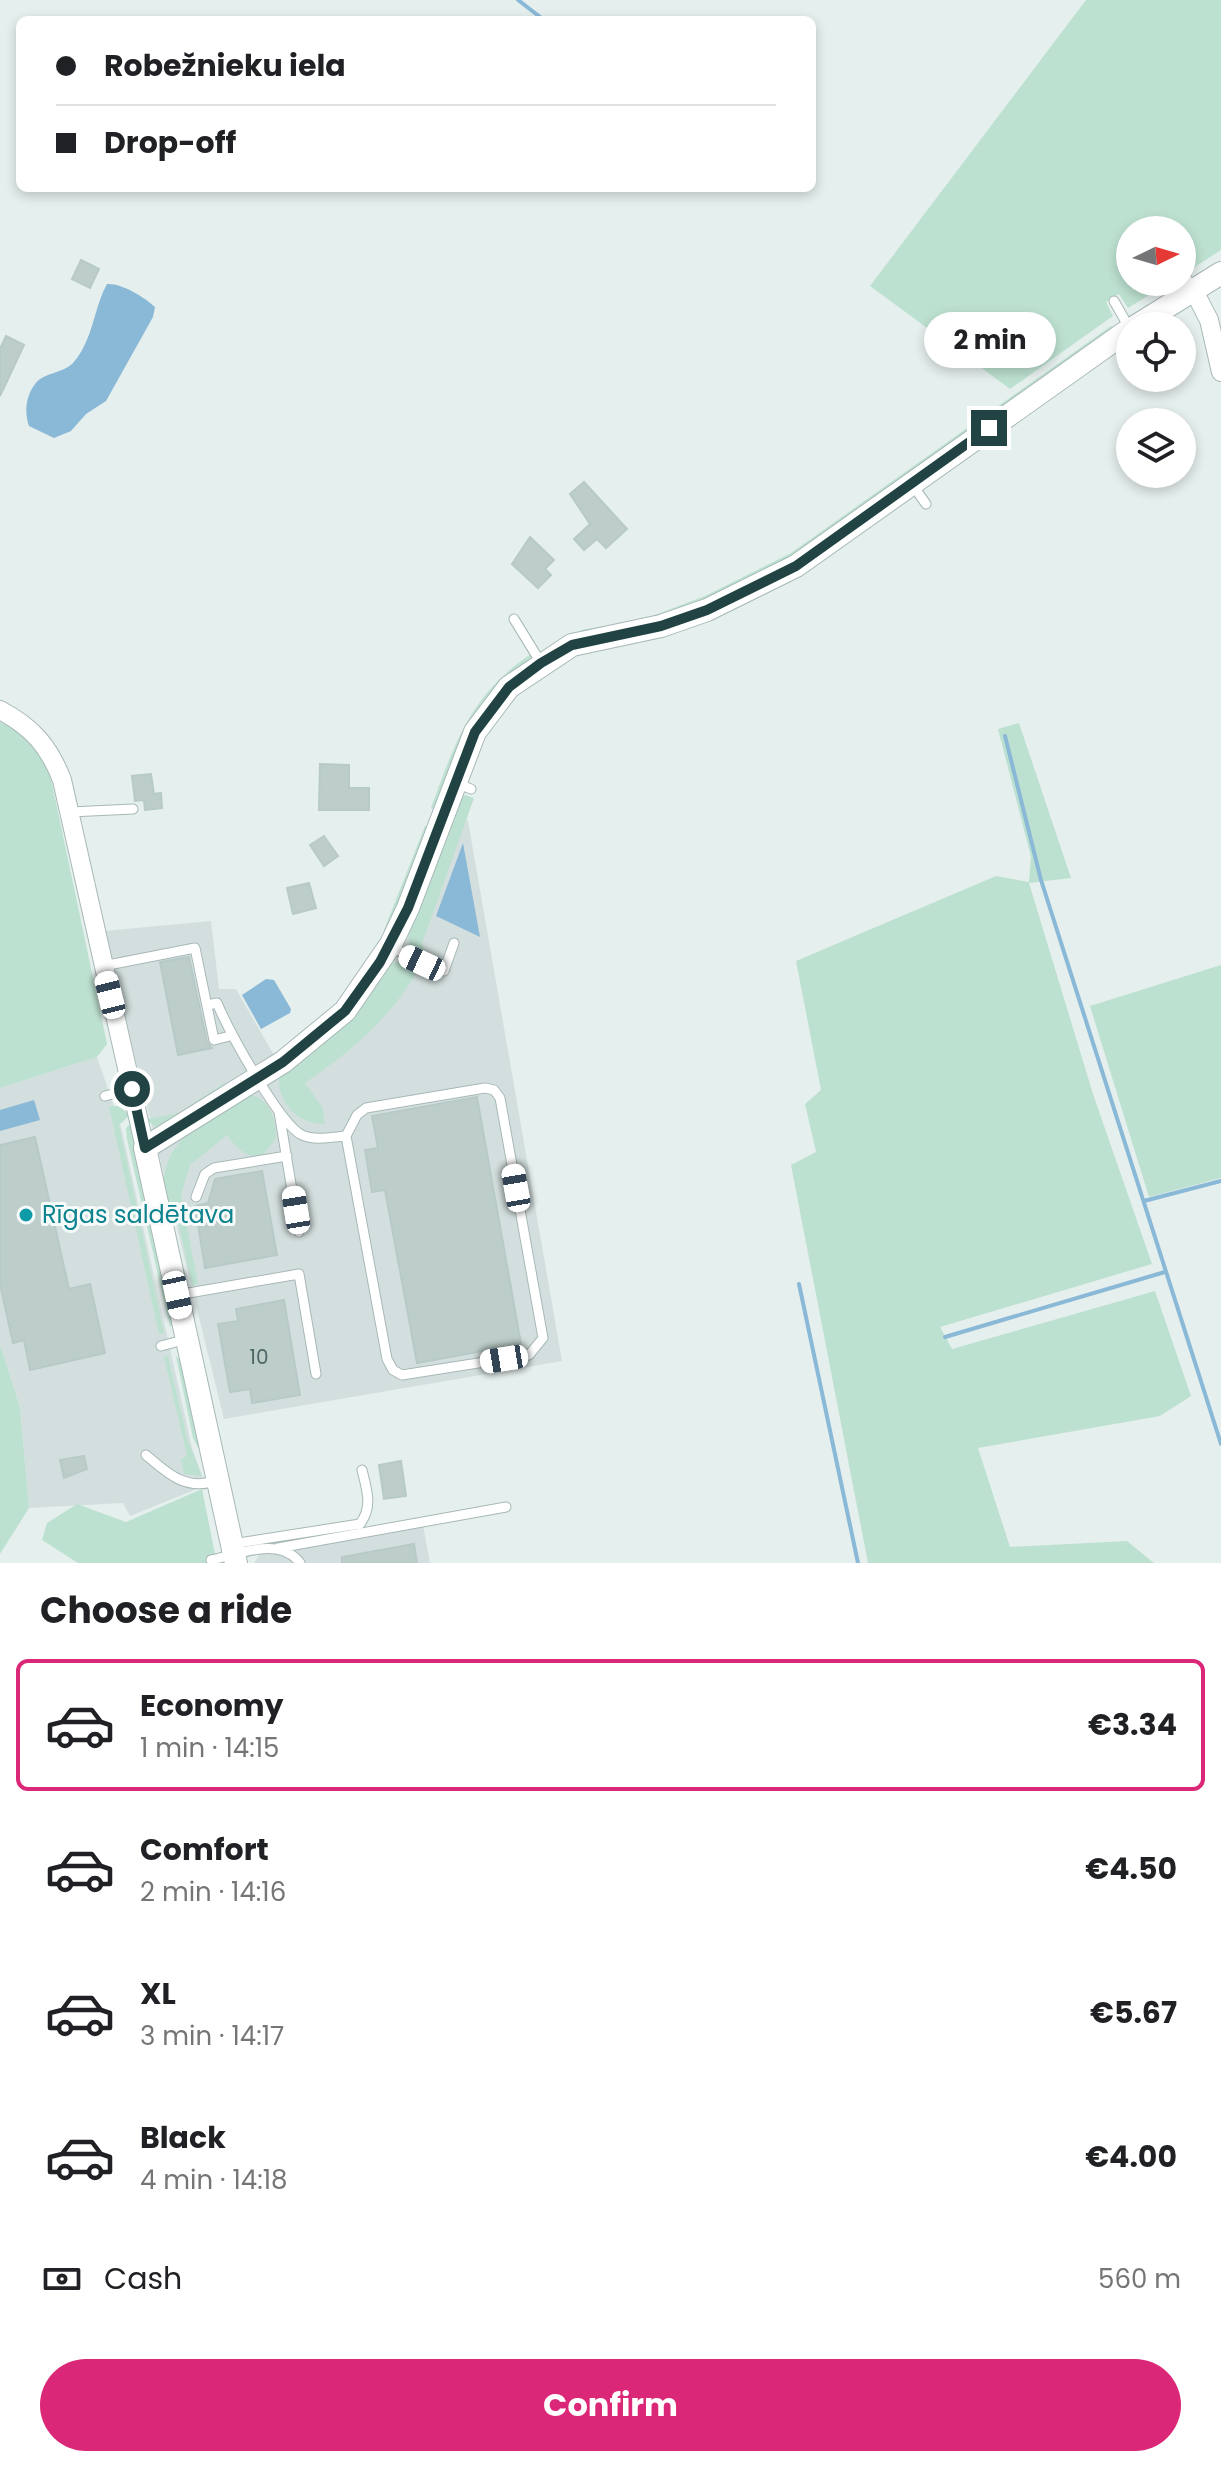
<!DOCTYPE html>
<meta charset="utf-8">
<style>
body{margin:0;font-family:Poppins,sans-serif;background:#f6f6f6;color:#202124;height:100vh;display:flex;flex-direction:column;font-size:30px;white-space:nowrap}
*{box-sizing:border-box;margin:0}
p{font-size:26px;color:#757577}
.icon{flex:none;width:44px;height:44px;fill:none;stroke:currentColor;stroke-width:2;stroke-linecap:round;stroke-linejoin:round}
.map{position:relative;height:1563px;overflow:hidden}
.panel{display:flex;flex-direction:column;background:#fff;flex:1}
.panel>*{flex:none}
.hud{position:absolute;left:16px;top:16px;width:800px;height:176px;border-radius:12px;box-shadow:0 4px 12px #0003;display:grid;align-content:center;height:176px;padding:0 40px;background:#fff}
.needle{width:52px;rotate:85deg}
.fabs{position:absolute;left:1116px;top:216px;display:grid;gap:16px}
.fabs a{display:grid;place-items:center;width:80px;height:80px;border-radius:50%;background:#fff;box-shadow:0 4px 12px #0003;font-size:40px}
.end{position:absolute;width:36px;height:36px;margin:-18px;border:10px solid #224343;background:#fff;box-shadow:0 0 0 4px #fff}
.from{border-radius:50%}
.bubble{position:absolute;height:56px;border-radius:28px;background:#fff;box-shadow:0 4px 12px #0003;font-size:26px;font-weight:700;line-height:56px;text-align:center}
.car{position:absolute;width:24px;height:48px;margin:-24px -12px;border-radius:10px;box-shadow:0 0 6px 2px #0007;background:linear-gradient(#fff 24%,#345 0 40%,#fff 0 76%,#345 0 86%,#fff 0)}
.hud b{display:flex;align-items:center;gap:28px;height:76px;font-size:30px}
.hud b+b{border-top:2px solid #e0e0e0}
.hud i{width:20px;height:20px;background:#202124}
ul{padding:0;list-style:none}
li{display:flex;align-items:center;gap:24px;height:132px;margin:0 16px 12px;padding:0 24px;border:4px solid transparent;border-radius:12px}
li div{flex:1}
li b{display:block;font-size:30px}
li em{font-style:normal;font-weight:700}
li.selected{border-color:#db2777}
li>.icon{width:72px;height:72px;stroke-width:1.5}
h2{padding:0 40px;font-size:36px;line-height:96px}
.pay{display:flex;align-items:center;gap:20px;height:88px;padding:0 40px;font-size:30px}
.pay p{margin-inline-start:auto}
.cta{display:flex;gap:16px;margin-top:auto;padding:16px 40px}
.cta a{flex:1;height:92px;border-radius:48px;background:#db2777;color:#fff;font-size:32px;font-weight:700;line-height:92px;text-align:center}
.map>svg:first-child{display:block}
.built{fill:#d3dfde}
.green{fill:#bde1d0}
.water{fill:#8ab8d7}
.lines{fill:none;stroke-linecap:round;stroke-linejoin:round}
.stream{stroke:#8ab8d7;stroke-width:4}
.building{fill:#bdcdca;stroke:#b7cac7;stroke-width:2}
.service-casing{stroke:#a7b8b7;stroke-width:11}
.minor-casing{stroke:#a7b8b7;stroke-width:20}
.tertiary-casing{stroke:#a7b8b7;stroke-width:24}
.service{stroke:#fff;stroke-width:9}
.minor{stroke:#fff;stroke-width:18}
.tertiary{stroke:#fff;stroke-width:22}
.route{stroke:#224343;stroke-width:10}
.culture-dot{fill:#0f9aa8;stroke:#f7fbfa;stroke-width:3}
.labels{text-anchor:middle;stroke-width:6;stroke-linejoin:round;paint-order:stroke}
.number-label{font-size:20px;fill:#496665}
.culture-label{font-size:24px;fill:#0d838f;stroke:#f7fbfa;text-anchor:start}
</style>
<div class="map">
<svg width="1221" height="1563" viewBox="0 0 1221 1563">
<rect width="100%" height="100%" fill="#e5efed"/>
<path class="built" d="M455,807L468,821L562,1361L224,1419L104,931L211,921L219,989H236L282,1069L330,1036Z
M97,1057L121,1127L192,1448L203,1478L202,1487L130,1516L123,1503L29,1508L20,1407L0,1345V1088Z
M423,1525L430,1563H254L260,1554Z"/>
<path class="green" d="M1086,0H1221V250L1190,270L1182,258V230H1130V282H1170L1128,308L1119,294L1106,302L1113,316L1010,389L870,286Z
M1111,326L1115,332L790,561L712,600L582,637L581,630L644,619L705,596L791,553Z
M531,654L533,660L437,810L431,808C455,743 470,695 531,654Z
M0,722C24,734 38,750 50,774L107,1044L97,1057L0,1088Z
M1019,723L1071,878L1029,883L1093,1094L1152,1264L940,1327L952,1349L1155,1291L1191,1396L1160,1416L978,1448L1010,1547L1127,1541L1154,1563H868L791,1165L816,1152L805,1104L821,1090L796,961L996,876L1029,882L1031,857L998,729Z
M465,795L474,798L422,944L426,955C397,1013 357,1047 305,1083L322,1107L325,1124C299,1124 278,1105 279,1077L347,1024L392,963L404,960L410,947L408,932L461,798Z
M425,826L430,828L390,933L384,930Z
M1221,965V1178L1149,1197L1090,1006Z
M223,1084L226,1090L158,1128L149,1122L148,1119L178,1113Z
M245,1095C268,1094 276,1117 276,1138L264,1154C245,1160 237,1148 227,1135L190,1165L181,1195L198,1284L192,1285L178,1221L166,1211C153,1142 195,1129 245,1095Z
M109,1106H119L130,1115L119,1125L164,1333L159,1334Z
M133,1122L173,1323L170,1327L127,1139L126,1128Z
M0,1345L20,1407L29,1508L0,1554Z
M168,1356L187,1438L202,1476L184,1474L181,1459L187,1456L164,1357Z
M176,1356L180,1360L203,1457L193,1438Z
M202,1489L215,1554L209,1556L210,1563H78L42,1540L47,1523L77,1504L126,1522Z"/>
<path class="water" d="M107,284C122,283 144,297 155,307L153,317L106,401L86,414L71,431L54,438L29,426C24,412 26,396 35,384C44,372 62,374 73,363C93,341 94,307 107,284Z
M463,843L480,937L436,916Z
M266,979L274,980L291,1009L290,1013L261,1029L242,995Z
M34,1100L40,1120L0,1131V1110Z"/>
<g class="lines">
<path class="stream" d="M518,0L544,20
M1005,736L1041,880L1221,1444
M1144,1201L1221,1181
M799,1284L858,1563
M945,1337L1165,1272"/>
</g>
<path class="building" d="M81,260L99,269L90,288L72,279Z
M6,336L24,345L0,396V349Z
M584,482L627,529L606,548L597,539L584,550L574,539L590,524L570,494Z
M530,537L554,560L545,569L551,575L538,588L512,564Z
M320,764L349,765V788H369V810H319Z
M151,774L154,794L161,793L162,808L145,810L144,800L135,801L132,776Z
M324,836L338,856L324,866L310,845Z
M309,883L316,908L293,914L287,888Z
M189,957L207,1042L212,1048L178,1055L160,962Z
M477,1097L521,1344L417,1363L385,1190L372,1192L365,1150L378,1148L372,1116Z
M35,1137L69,1289L90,1284L105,1353L30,1370L24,1340L13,1343L0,1284V1145Z
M262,1171L277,1255L205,1268L195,1206L208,1203L215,1179Z
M284,1300L300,1395L252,1403L250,1389L230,1392L218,1324L238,1321L236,1309Z
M84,1456L87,1469L64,1478L60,1460Z
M401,1461L406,1496L384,1499L379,1465Z
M414,1544L417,1563H342V1557Z"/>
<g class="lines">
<defs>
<path id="service" d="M1182,270L1194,291
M1114,301L1130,329
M912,484L926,504
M514,619L541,663
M456,783L471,789
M70,812L133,809
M391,944L405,955L444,971L454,943
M103,966L195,948L214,1040L230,1036
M207,1005L217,1003C228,1029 279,1124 302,1135C315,1141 333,1137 346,1136L357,1115L366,1108L485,1088L494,1090L500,1098L543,1338L529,1355L402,1375L393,1370L387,1359L346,1136
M105,1096L132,1089
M279,1112L299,1232
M196,1197L205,1174L214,1168L287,1156
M177,1295L299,1274L316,1374
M161,1346L187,1339
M146,1455C168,1474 187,1492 218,1480
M232,1544L360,1524C373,1507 367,1490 362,1470
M278,1548L506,1507
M211,1560C239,1554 280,1536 300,1563"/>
<path id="minor" d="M1194,291L1209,320L1221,372
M0,710C32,727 49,746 62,780L145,1148"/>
<path id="tertiary" d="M1136,326L1221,273
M236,1563L145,1148L283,1062L345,1011L391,944L408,908L475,732L509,687L572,645L661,626L707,610L796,566L1130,329"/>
</defs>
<use href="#service" class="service-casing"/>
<use href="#minor" class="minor-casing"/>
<use href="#tertiary" class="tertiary-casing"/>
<use href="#service" class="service"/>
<use href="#minor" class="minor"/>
<use href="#tertiary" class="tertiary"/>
</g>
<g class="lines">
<path class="route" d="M132,1089L145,1148L283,1062L345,1011L380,962L408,908L475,732L509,687L541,663L572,645L661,626L707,610L796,566L989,428"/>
</g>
<circle class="culture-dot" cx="26" cy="1215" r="8"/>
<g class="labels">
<g class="number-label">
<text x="259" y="1364">10</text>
</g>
<g class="culture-label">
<text x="42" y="1223">Rīgas saldētava</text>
</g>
</g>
</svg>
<div class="fabs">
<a><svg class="needle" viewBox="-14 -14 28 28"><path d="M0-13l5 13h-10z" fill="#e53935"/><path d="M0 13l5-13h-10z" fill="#757577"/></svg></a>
<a><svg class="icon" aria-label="locate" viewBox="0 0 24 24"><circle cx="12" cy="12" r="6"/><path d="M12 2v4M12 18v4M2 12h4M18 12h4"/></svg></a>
<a><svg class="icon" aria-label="layers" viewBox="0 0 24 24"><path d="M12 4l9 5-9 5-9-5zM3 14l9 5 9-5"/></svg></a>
</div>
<i class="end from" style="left:132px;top:1089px"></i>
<i class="end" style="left:989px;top:428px"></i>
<div class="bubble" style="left:924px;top:312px;width:132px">2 min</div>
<i class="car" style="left:422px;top:963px;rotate:295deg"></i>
<i class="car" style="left:110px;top:995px;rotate:346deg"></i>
<i class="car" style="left:516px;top:1188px;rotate:350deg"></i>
<i class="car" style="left:296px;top:1210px;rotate:351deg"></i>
<i class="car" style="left:177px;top:1295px;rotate:168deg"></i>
<i class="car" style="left:504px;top:1359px;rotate:261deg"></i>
<div class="hud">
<b><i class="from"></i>Robežnieku iela</b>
<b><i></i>Drop-off</b>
</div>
</div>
<section class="panel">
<h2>Choose a ride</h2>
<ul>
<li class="selected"><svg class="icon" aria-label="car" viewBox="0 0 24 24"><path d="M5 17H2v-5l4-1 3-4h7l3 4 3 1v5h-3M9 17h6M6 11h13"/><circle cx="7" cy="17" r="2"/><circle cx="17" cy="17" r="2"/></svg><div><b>Economy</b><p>1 min · 14:15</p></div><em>€3.34</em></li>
<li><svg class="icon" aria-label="car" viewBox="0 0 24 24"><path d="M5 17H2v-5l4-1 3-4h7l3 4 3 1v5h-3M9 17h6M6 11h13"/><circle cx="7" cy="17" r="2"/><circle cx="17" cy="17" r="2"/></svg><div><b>Comfort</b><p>2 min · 14:16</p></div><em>€4.50</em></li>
<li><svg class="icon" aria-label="car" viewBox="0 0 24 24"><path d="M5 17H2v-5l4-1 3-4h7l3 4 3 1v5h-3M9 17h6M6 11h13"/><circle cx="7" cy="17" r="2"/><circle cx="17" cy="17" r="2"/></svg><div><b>XL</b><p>3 min · 14:17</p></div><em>€5.67</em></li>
<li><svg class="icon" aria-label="car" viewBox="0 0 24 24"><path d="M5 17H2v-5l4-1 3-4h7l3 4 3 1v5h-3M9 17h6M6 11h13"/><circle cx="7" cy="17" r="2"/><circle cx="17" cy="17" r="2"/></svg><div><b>Black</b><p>4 min · 14:18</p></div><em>€4.00</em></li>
</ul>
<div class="pay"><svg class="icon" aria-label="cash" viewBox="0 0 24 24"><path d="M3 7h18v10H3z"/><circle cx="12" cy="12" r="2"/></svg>Cash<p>560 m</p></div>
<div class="cta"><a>Confirm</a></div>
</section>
